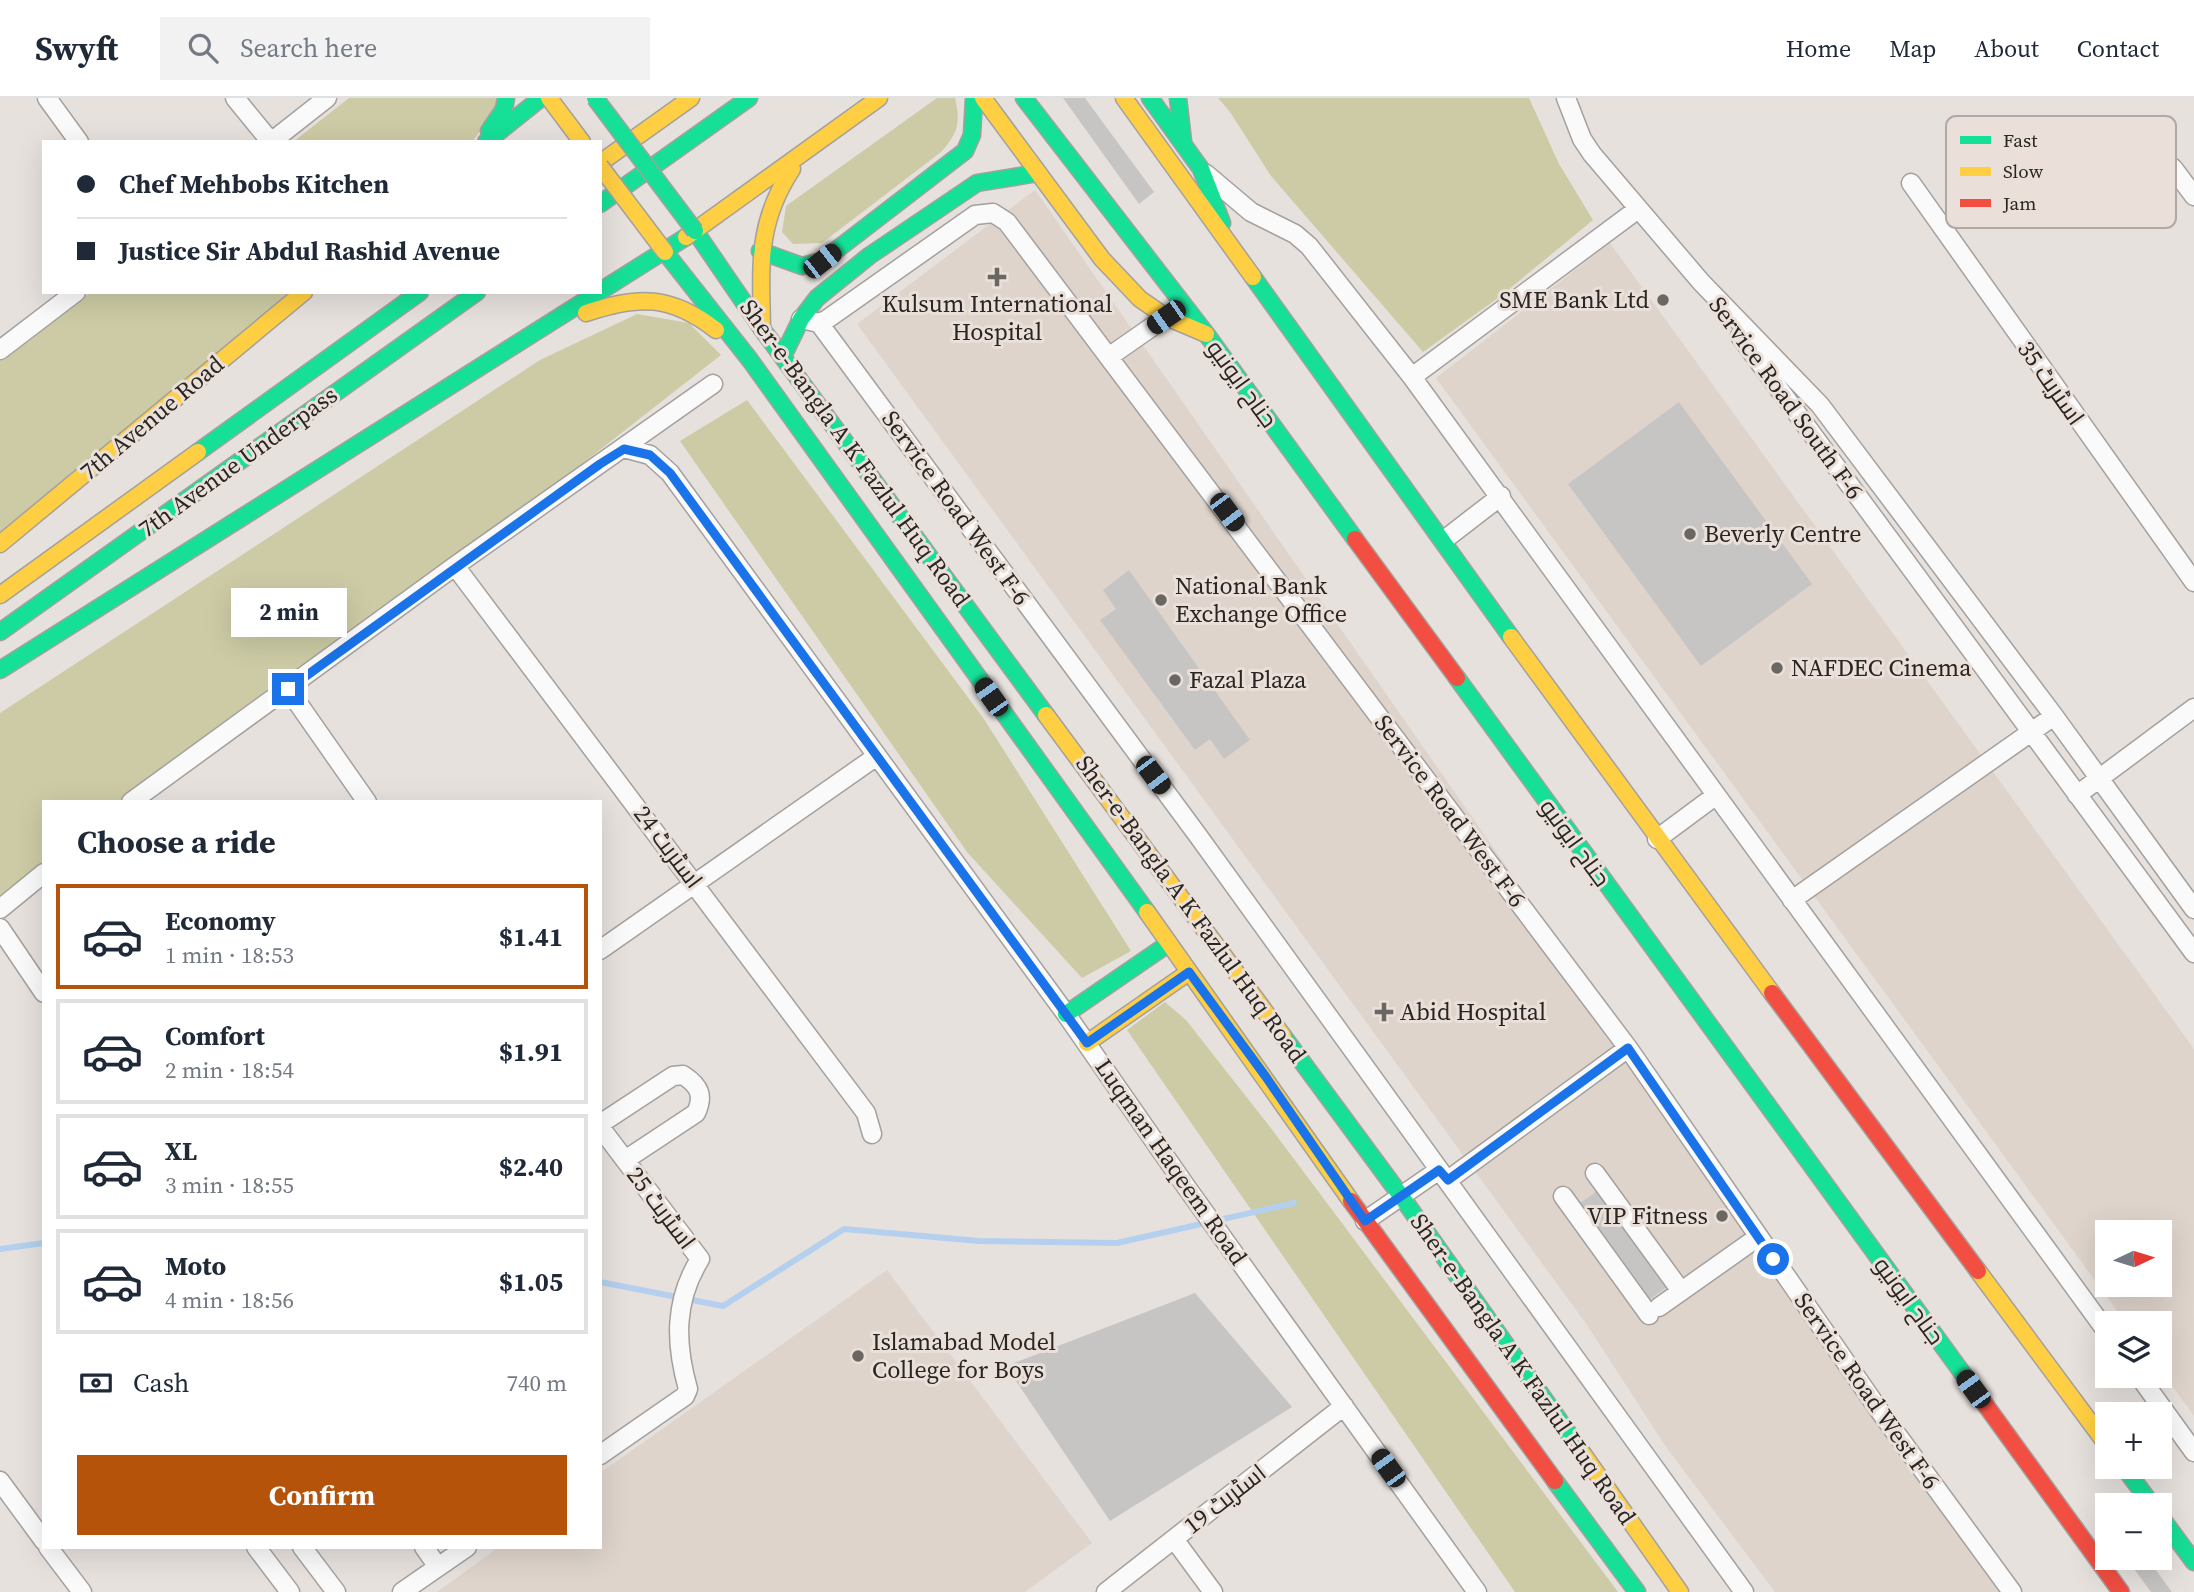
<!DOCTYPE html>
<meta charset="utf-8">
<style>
body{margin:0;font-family:"Source Serif 4",Cairo,serif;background:#f2f2f3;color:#1f2937;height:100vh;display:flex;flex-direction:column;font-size:26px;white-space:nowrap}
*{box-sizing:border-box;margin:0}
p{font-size:23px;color:#747a83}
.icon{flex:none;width:38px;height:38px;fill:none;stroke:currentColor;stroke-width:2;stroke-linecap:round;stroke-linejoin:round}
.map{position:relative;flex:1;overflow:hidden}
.drawer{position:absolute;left:42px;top:702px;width:560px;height:749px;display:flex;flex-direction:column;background:#fff;border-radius:0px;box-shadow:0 7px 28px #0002}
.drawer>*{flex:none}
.top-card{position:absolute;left:42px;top:42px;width:560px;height:154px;border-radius:0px;box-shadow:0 7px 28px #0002;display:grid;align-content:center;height:154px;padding:0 35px;background:#fff}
.needle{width:46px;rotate:86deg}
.tools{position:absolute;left:2095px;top:1122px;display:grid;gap:14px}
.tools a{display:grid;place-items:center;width:77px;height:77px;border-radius:0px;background:#fff;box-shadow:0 7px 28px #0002;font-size:35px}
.end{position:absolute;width:32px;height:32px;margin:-16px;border:9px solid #1a73e8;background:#fff;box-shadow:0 0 0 4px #fff}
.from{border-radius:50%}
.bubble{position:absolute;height:49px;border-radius:0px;background:#fff;box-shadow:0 7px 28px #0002;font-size:23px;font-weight:700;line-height:49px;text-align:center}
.car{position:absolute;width:21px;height:42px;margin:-21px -10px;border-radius:9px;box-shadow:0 0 5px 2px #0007;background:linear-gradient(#222 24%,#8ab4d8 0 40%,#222 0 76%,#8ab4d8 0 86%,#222 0)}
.top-card b{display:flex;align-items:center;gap:24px;height:66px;font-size:26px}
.top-card b+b{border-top:2px solid #e0e1e3}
.top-card i{width:18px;height:18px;background:#1f2937}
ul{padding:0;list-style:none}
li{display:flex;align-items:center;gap:21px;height:105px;margin:0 14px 10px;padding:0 21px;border:4px solid #e0e1e3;border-radius:0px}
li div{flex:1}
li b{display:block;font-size:26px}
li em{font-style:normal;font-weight:700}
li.active{border-color:#b45309}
li>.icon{width:63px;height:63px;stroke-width:1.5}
h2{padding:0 35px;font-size:32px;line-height:84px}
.pay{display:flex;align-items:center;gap:18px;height:77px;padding:0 35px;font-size:26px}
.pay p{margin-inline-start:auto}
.cta{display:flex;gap:14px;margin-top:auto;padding:14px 35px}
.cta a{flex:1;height:80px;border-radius:0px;background:#b45309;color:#fff;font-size:28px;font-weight:700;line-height:80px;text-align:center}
header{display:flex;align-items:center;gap:42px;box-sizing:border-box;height:98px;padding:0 35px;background:#fff;border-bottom:2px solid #e0e1e3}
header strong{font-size:33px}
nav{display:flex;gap:38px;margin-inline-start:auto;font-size:24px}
.search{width:490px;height:63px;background:#f2f2f3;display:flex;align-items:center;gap:18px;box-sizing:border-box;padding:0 24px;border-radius:0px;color:#747a83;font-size:26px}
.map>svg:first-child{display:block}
.built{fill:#ded4cc;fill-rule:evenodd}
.green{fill:#cccba5}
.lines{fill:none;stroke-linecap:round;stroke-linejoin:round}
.stream{stroke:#b4d0ee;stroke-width:6}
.building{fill:#c7c4c4}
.street-casing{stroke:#a4a09e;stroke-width:21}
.fast-casing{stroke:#a4a09e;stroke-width:19}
.slow-casing{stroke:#a4a09e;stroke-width:19}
.jam-casing{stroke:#a4a09e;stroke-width:19}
.street{stroke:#fbfafa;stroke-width:18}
.fast{stroke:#16e098;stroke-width:16}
.slow{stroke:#ffcf43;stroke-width:16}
.jam{stroke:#f24e42;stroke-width:16}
.fast-bridge-casing{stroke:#a4a09e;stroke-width:19;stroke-linecap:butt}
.slow-bridge-casing{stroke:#a4a09e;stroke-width:19;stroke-linecap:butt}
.fast-bridge{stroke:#16e098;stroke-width:16}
.slow-bridge{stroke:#ffcf43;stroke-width:16}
.route{stroke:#1a73e8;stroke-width:9}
.poi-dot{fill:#6a6763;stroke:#eae0d9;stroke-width:2.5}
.labels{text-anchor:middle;stroke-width:6;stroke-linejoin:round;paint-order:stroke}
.poi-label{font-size:24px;fill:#282522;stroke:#eae0d9;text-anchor:start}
.street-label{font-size:24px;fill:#282522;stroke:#eae0d9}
.key{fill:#eae0d9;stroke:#b0a8a2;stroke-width:2}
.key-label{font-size:19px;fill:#282522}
</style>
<header>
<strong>Swyft</strong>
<div class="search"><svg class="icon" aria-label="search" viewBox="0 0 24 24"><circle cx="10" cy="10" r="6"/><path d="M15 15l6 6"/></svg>Search here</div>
<nav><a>Home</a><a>Map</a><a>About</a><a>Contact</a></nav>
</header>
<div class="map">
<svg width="2194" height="1494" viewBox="0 0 2194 1494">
<rect width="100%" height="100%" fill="#e6e1dd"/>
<path class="built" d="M1035,92L2012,1494H1775L1666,1349L1587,1227L857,226Z
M1610,145L2194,951V1318L2160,1271V1225H2126L1436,280ZM2107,1134H2160V1186H2107Z
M887,1172L1092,1445L1025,1494H437L499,1449H600V1375Z"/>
<path class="green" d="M349,0H504L472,44H293Z
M937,0H955C961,25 958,35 941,54L822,145L793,146L782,134L786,108Z
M1218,0H1529L1559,66L1593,122L1502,197L1423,254L1271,78L1230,14Z
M91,194H301L0,446V261Z
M637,216L689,225L721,257L417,495L133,703L44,704V771L0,804V615L540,262Z
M747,302L984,621L1131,853L1082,880L967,754L680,343Z
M1165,904L1186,922L1270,1029L1618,1494H1515L1127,932Z"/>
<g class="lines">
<path class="stream" d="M0,1151L44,1145
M600,1184L723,1208L844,1131L979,1143L1117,1145L1294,1105"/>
</g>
<path class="building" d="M1063,0H1085L1154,94L1139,106Z
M1679,304L1812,486L1701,568L1568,386Z
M1129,472L1250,642L1224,661L1210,641L1195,652L1100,522L1116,511L1103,492Z
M1600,1091L1669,1187L1645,1205L1576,1108Z
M1195,1195L1292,1309L1110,1423L1006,1268Z
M2126,1460H2147L2172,1494H2151Z"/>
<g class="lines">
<defs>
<path id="street" d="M47,0L79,44
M235,0L271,44
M1566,0L1582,41L1592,56L1701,184L1820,307L2054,618L2194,811
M271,44L327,0
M2173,70L2194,98
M1206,76L1251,114L1295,136L1309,148L1412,279L2107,1234
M1911,85L2194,484
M801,221L819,225L826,222L975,117L993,115L1007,124L1628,950L1879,1312L2012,1494
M819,225L1199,739L1744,1494
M1740,238L2194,855
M0,252L76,194
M1110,258L1166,219
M1412,279L1638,111
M624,350L650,357L670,375L1066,916L1187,1090L1477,1494
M1444,442L1501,398
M455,468L866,1015L872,1036
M288,591L367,704
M2077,697L2194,610
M131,704L455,468L713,286
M1657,741L1715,698
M1792,802L2054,618
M0,811L44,775
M0,830L44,895
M600,852L877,658
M600,1026L673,978L683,977C700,988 704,998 696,1015L625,1062
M600,1029L700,1161C674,1203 675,1245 688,1291L685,1298L600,1357
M1595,1075L1681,1193
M1448,1082L1628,950
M1563,1098L1649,1217
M1365,1123L1439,1072
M1659,1209L1758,1139
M2139,1278L2194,1354
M0,1383L44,1443
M1174,1441L1213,1494
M48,1449L82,1494
M256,1449L290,1494
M302,1449L336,1494
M424,1449L438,1469
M402,1494L467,1449
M1106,1494L1344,1308"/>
<path id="fast" d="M1024,0L1207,237L1355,441
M1150,0L1201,71L1222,125
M1178,0L1183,43
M489,33L504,11L506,0
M486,44L541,0
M600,106L749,0
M695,133L762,231L1046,617
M760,153L802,168L822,163L965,53L972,37L974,0
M665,154L750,262L1147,814
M1253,179L1511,539
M783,258L801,221L817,200L869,158L977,85L1038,75
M198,354L420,194
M0,534L477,194
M0,572L686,139
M1457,580L1966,1280
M1066,916L1168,846
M1283,938L1401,1098L1583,1356
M2123,1368L2152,1407
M1555,1383L1637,1494
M2160,1418L2194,1464"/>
<path id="slow" d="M549,0L582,44
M983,0L1102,161L1140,201L1166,219L1206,236
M1124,0L1253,179
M600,65L691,0
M686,139L879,0
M586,215C639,197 671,197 716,232
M762,231C761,168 756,126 792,71
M0,446L304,194
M0,497L198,354
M1511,539L1772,895
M1046,617L1283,938
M1147,814L1351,1103
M1087,945L1189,874
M1978,1173L2107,1347
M1583,1356L1680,1494"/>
<path id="jam" d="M1355,441L1457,580
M1772,895L1978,1173
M1351,1103L1555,1383
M1966,1280L2121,1494"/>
</defs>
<use href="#street" class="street-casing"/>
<use href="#fast" class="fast-casing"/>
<use href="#slow" class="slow-casing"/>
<use href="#jam" class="jam-casing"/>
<use href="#street" class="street"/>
<use href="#fast" class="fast"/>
<use href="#slow" class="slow"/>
<use href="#jam" class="jam"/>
<defs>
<path id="fast-bridge" d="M595,0L695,133"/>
<path id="slow-bridge" d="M600,68L665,154"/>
</defs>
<use href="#fast-bridge" class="fast-bridge-casing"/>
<use href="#slow-bridge" class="slow-bridge-casing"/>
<use href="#fast-bridge" class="fast-bridge"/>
<use href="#slow-bridge" class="slow-bridge"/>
</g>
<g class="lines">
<path class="route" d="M288,591L600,366L624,351L650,357L670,375L1087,945L1189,874L1266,979L1365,1123L1439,1072L1448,1082L1628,950L1773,1161"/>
</g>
<g class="poi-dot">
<path d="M993.5 168.5h7v7h7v7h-7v7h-7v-7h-7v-7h7z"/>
<circle cx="1663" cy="202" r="7"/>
<circle cx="1690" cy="436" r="7"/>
<circle cx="1161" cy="502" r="7"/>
<circle cx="1777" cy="570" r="7"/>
<circle cx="1175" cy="582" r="7"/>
<path d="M1380.5 903.5h7v7h7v7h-7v7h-7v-7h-7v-7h7z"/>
<circle cx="1722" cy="1118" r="7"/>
<circle cx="858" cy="1258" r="7"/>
</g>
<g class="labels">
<g class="poi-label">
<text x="1649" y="210" text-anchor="end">SME Bank Ltd</text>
<text x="997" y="214" text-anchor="middle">Kulsum International<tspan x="997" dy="28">Hospital</tspan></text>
<text x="1704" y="444">Beverly Centre</text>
<text x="1175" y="496">National Bank<tspan x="1175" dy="28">Exchange Office</tspan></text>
<text x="1791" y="578">NAFDEC Cinema</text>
<text x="1189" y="590">Fazal Plaza</text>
<text x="1400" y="922">Abid Hospital</text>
<text x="1708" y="1126" text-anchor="end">VIP Fitness</text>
<text x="872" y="1252">Islamabad Model<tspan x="872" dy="28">College for Boys</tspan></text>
</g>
<g class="street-label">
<text transform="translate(2051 285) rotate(55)" y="8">اسٹریٹ 35</text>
<text transform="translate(1242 286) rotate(54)" y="8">جناح ایونیو</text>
<text transform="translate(1786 300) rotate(54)" y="8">Service Road South F-6</text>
<text transform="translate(152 320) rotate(-40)" y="8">7th Avenue Road</text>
<text transform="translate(855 355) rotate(54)" y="8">Sher-e-Bangla A K Fazlul Huq Road</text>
<text transform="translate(238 364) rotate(-36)" y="8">7th Avenue Underpass</text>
<text transform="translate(956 410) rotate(54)" y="8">Service Road West F-6</text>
<text transform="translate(1450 713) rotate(53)" y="8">Service Road West F-6</text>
<text transform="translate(1575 745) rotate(54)" y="8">جناح ایونیو</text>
<text transform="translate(668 749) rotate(53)" y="8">اسٹریٹ 24</text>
<text transform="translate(1191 811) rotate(54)" y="8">Sher-e-Bangla A K Fazlul Huq Road</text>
<text transform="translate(1171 1064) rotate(55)" y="8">Luqman Haqeem Road</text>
<text transform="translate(661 1110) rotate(53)" y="8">اسٹریٹ 25</text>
<text transform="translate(1909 1203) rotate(54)" y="8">جناح ایونیو</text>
<text transform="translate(1523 1271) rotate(55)" y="8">Sher-e-Bangla A K Fazlul Huq Road</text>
<text transform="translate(1867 1293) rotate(55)" y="8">Service Road West F-6</text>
<text transform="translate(1225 1401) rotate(-38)" y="8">اسٹریٹ 19</text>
</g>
</g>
<rect x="1946" y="18" width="230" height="112" rx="10" class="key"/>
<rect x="1960" y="38" width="31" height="8" fill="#16e098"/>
<rect x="1960" y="69" width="31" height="9" fill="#ffcf43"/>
<rect x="1960" y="101" width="31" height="8" fill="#f24e42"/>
<g class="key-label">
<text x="2003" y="49">Fast</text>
<text x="2003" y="80">Slow</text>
<text x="2003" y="112">Jam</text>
</g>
</svg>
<div class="tools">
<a><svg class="needle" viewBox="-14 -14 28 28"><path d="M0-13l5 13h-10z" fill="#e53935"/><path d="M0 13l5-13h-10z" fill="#747a83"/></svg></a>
<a><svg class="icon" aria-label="layers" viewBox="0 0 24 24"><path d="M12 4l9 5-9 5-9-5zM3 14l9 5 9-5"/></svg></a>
<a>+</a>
<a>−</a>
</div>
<i class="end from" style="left:1773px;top:1161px"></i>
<i class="end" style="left:288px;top:591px"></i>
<div class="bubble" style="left:231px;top:490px;width:116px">2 min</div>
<i class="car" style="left:822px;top:163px;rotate:52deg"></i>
<i class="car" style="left:1166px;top:219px;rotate:235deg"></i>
<i class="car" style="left:1227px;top:414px;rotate:143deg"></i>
<i class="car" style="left:991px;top:599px;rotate:325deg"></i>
<i class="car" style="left:1153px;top:677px;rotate:143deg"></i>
<i class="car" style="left:1973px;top:1291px;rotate:324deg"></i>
<i class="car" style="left:1388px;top:1370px;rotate:324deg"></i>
<div class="top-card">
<b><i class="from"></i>Chef Mehbobs Kitchen</b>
<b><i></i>Justice Sir Abdul Rashid Avenue</b>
</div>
<section class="drawer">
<h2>Choose a ride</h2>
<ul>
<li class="active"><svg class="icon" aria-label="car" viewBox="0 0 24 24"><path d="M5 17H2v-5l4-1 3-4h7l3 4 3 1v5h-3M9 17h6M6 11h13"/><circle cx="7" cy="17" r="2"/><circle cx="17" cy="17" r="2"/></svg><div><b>Economy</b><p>1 min · 18:53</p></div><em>$1.41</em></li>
<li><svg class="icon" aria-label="car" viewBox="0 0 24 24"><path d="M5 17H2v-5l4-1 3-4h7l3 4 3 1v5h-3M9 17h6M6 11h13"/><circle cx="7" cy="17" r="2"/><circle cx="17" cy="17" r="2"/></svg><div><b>Comfort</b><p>2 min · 18:54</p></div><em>$1.91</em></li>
<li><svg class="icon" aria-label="car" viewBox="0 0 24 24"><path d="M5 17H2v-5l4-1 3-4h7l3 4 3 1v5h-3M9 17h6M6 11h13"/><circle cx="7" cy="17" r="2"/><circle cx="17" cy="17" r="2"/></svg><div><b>XL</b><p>3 min · 18:55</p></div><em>$2.40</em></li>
<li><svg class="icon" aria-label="car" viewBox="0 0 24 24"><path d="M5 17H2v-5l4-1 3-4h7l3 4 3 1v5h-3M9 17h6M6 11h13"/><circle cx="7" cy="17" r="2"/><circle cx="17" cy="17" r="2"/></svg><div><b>Moto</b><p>4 min · 18:56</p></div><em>$1.05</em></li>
</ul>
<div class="pay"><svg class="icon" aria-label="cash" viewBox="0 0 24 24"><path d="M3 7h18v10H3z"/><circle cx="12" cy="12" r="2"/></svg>Cash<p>740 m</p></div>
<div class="cta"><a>Confirm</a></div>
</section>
</div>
